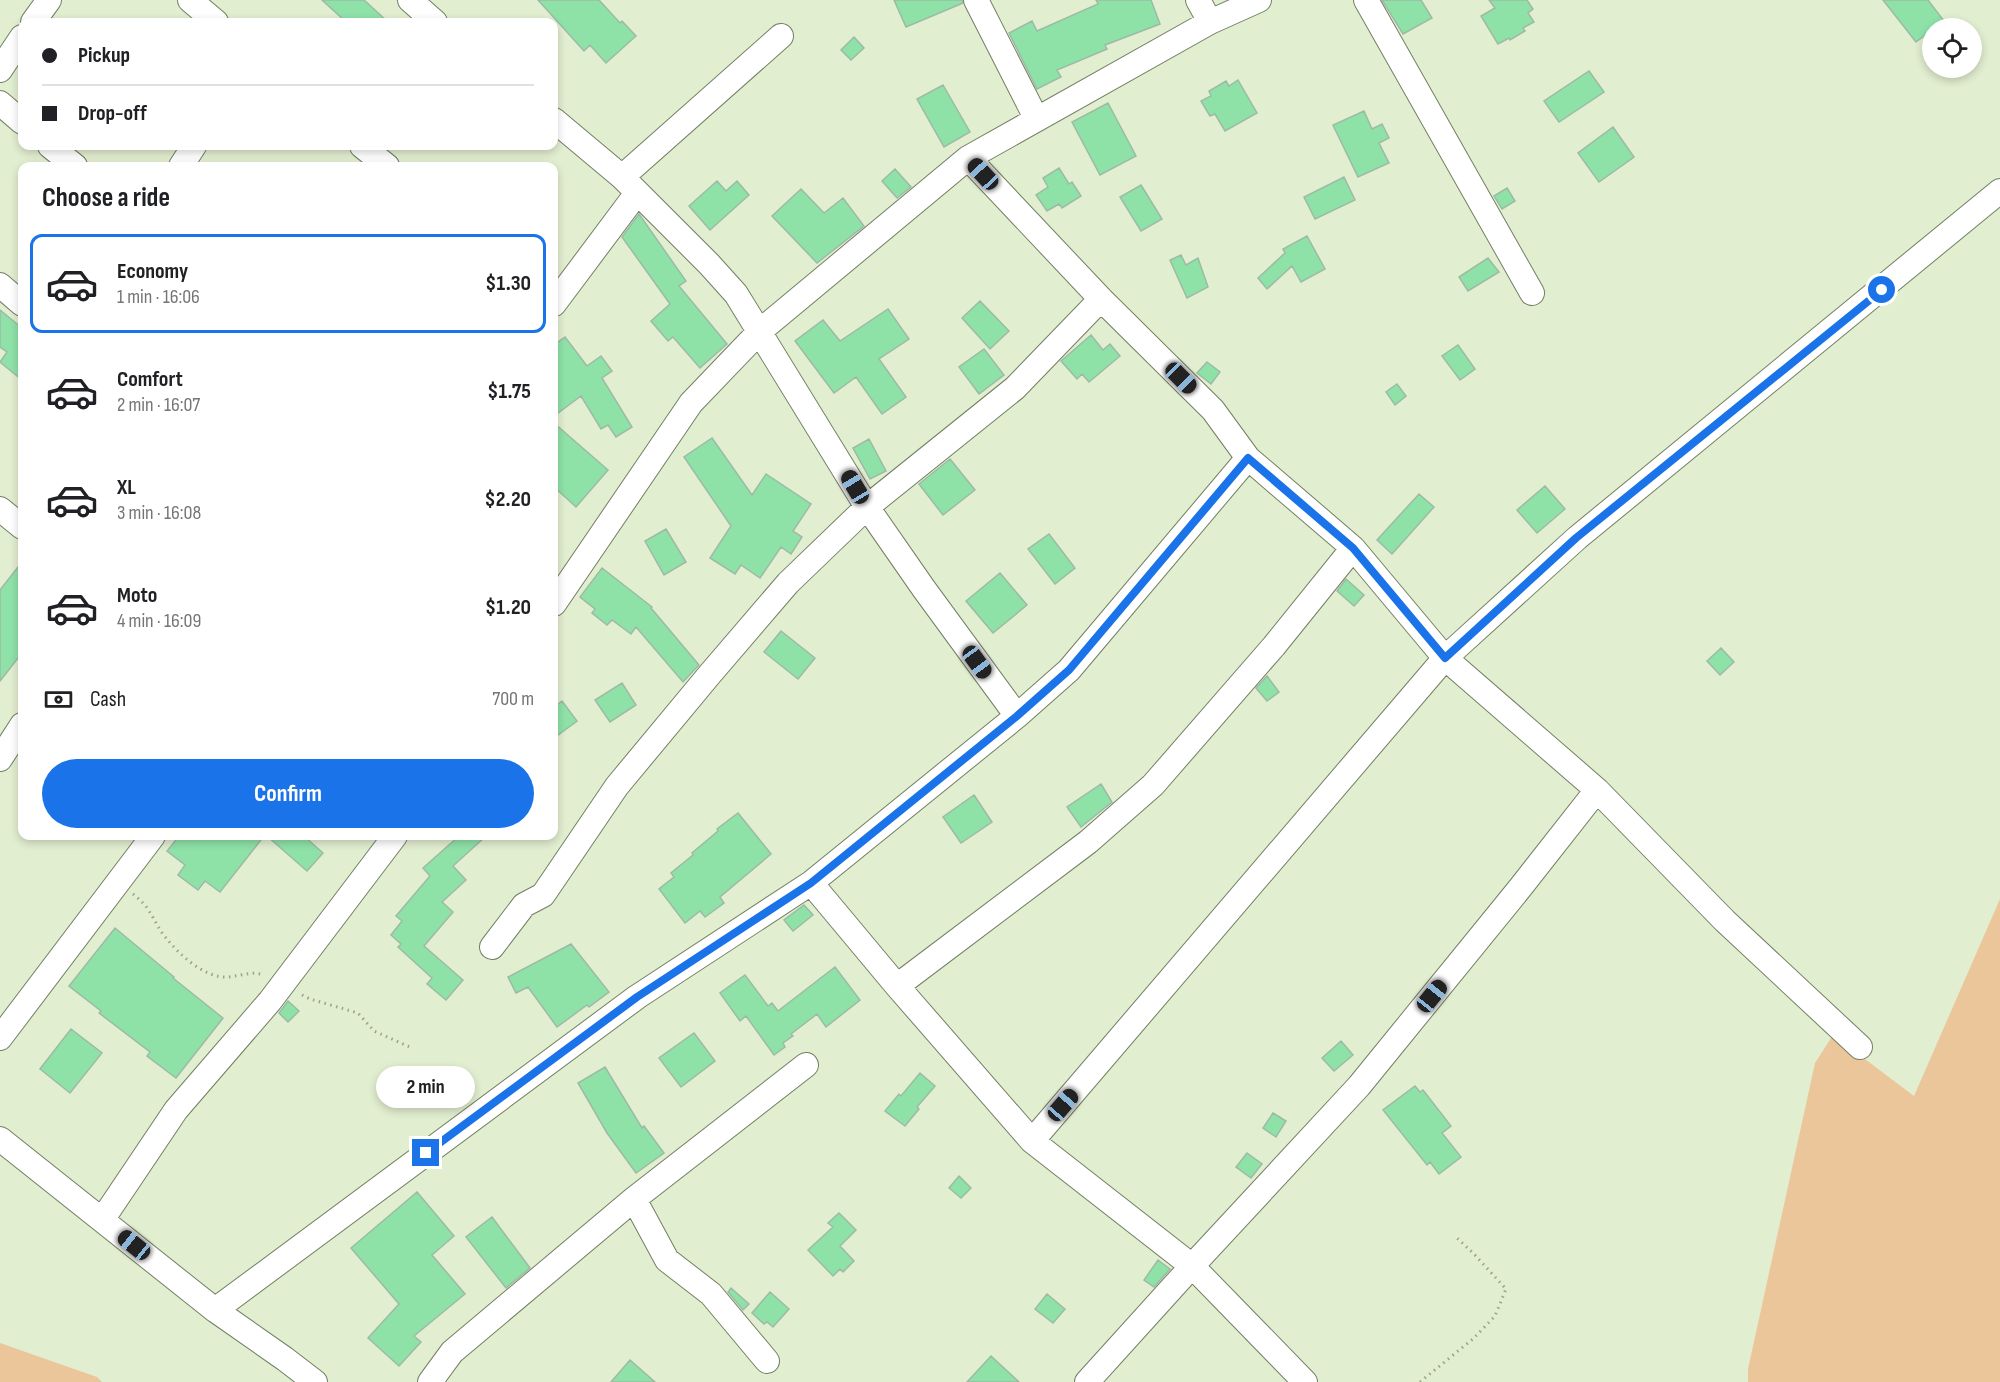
<!DOCTYPE html>
<meta charset="utf-8">
<style>
body{margin:0;font-family:"Sofia Sans Condensed",sans-serif;background:#f6f6f6;color:#202124;height:100vh;display:flex;flex-direction:column;font-size:22px;white-space:nowrap}
*{box-sizing:border-box;margin:0}
p{font-size:20px;color:#757577}
.icon{flex:none;width:33px;height:33px;fill:none;stroke:currentColor;stroke-width:2;stroke-linecap:round;stroke-linejoin:round}
.map{position:relative;flex:1;overflow:hidden}
.drawer{position:absolute;left:18px;top:162px;width:540px;height:678px;display:flex;flex-direction:column;background:#fff;border-radius:12px;box-shadow:0 3px 9px #0003}
.drawer>*{flex:none}
.banner{position:absolute;left:18px;top:18px;width:540px;height:132px;border-radius:12px;box-shadow:0 3px 9px #0003;display:grid;align-content:center;height:132px;padding:0 24px;background:#fff}
.buttons{position:absolute;left:1922px;top:18px;display:grid;gap:12px}
.buttons a{display:grid;place-items:center;width:60px;height:60px;border-radius:50%;background:#fff;box-shadow:0 3px 9px #0003;font-size:30px}
.end{position:absolute;width:27px;height:27px;margin:-14px;border:8px solid #1a73e8;background:#fff;box-shadow:0 0 0 3px #fff}
.from{border-radius:50%}
.bubble{position:absolute;height:42px;border-radius:21px;background:#fff;box-shadow:0 3px 9px #0003;font-size:20px;font-weight:700;line-height:42px;text-align:center}
.car{position:absolute;width:18px;height:36px;margin:-18px -9px;border-radius:8px;box-shadow:0 0 4px 2px #0007;background:linear-gradient(#222 24%,#8ab4d8 0 40%,#222 0 76%,#8ab4d8 0 86%,#222 0)}
.banner b{display:flex;align-items:center;gap:21px;height:57px;font-size:22px}
.banner b+b{border-top:2px solid #e0e0e0}
.banner i{width:15px;height:15px;background:#202124}
ul{padding:0;list-style:none}
li{display:flex;align-items:center;gap:18px;height:99px;margin:0 12px 9px;padding:0 12px;border:3px solid transparent;border-radius:12px}
li div{flex:1}
li b{display:block;font-size:22px}
li em{font-style:normal;font-weight:700}
li.current{border-color:#1a73e8}
li>.icon{width:54px;height:54px;stroke-width:1.5}
h2{padding:0 24px;font-size:27px;line-height:72px}
.pay{display:flex;align-items:center;gap:15px;height:66px;padding:0 24px;font-size:22px}
.pay p{margin-inline-start:auto}
.action{display:flex;gap:12px;margin-top:auto;padding:12px 24px}
.action a{flex:1;height:69px;border-radius:36px;background:#1a73e8;color:#fff;font-size:24px;font-weight:700;line-height:69px;text-align:center}
.map>svg:first-child{display:block}
.green{fill:#ecc69b}
.building{fill:#8ee2a8;stroke:#9dbaa5;stroke-width:1.5}
.lines{fill:none;stroke-linecap:round;stroke-linejoin:round}
.minor-casing{stroke:#737f63;stroke-width:26}
.path{stroke:#9aa38c;stroke-width:3;stroke-dasharray:1.5 4.5;stroke-linecap:butt}
.minor{stroke:#fff;stroke-width:24}
.route{stroke:#1a73e8;stroke-width:8}
</style>
<div class="map">
<svg width="2000" height="1382" viewBox="0 0 2000 1382">
<rect width="100%" height="100%" fill="#e2eed0"/>
<path class="green" d="M2000,899V1382H1748V1369L1815,1063L1833,1035L1914,1096Z
M0,1343L97,1377L102,1382H0Z"/>
<path class="building" d="M322,0H364L388,22H346Z
M538,0H599L620,23L622,21L636,36L606,63L590,45L584,51Z
M894,0H962L963,3L906,27Z
M1096,0H1151L1160,24L1105,45L1107,49L1057,70L1061,77L1037,89L1009,33L1032,21L1037,31L1098,4Z
M1382,0H1421L1432,18L1403,34Z
M1489,0H1527L1533,9L1528,13L1534,22L1523,28L1525,31L1510,40L1509,38L1498,44L1481,16L1495,8Z
M1883,0H1928L1944,21L1916,42Z
M854,37L864,48L851,60L841,50Z
M1589,71L1604,92L1559,122L1544,101Z
M1238,80L1257,113L1225,131L1215,114L1210,116L1201,101L1211,96L1209,91L1226,81L1229,86Z
M943,85L970,132L944,147L917,99Z
M1108,103L1136,156L1100,175L1072,122Z
M1364,111L1372,129L1382,124L1389,138L1379,143L1389,163L1358,177L1333,125Z
M1613,127L1634,157L1599,182L1578,153Z
M1059,168L1069,184L1072,182L1081,196L1062,208L1059,204L1047,211L1036,195L1048,187L1043,178Z
M895,169L911,187L897,198L882,181Z
M1344,177L1355,200L1315,219L1304,197Z
M717,181L726,191L737,181L749,195L710,230L689,206Z
M1141,185L1162,219L1141,231L1120,197Z
M1507,188L1515,201L1502,209L1494,196Z
M801,189L824,213L843,198L864,226L817,263L772,216Z
M639,214L686,281L679,286L727,344L700,368L673,337L668,341L651,321L670,304L622,237Z
M1307,236L1325,269L1301,282L1292,266L1267,289L1258,278L1285,253L1283,249Z
M1181,255L1186,265L1198,258L1208,287L1187,298L1170,260Z
M1488,258L1499,272L1468,291L1459,277Z
M980,301L1009,331L990,349L962,318Z
M888,309L909,339L879,359L906,397L882,414L856,377L834,393L795,341L823,320L840,341Z
M0,310L22,328V380L0,362L7,352L0,347Z
M1091,335L1103,350L1110,344L1120,356L1089,382L1082,374L1077,379L1061,361Z
M565,337L587,366L601,356L612,371L602,378L632,427L616,437L608,425L601,429L581,396L554,416V345Z
M1458,345L1475,369L1460,380L1442,356Z
M984,349L1004,375L979,394L959,367Z
M1207,362L1220,372L1211,384L1197,373Z
M1397,384L1406,396L1395,405L1386,392Z
M554,423L608,470L576,507L554,487Z
M712,438L752,495L766,474L811,504L793,531L802,537L791,554L781,547L760,578L741,565L735,574L710,558L731,526L684,457Z
M869,439L886,471L870,479L853,448Z
M950,459L975,490L943,515L919,484Z
M1545,486L1565,509L1537,533L1517,510Z
M1419,494L1434,507L1392,554L1377,540Z
M666,529L686,562L664,575L645,541Z
M1049,534L1075,568L1055,584L1028,549Z
M22,562V653L0,681V590Z
M602,568L652,607L651,608L699,665L683,682L636,627L631,634L612,620L607,625L592,613L595,609L580,597Z
M1000,573L1027,605L993,633L966,601Z
M1346,579L1364,595L1354,606L1337,591Z
M781,631L815,658L798,679L764,652Z
M1721,648L1734,662L1720,675L1707,661Z
M1267,676L1279,692L1267,701L1256,688Z
M622,683L636,705L610,722L595,700Z
M562,701L577,721L554,738V707Z
M1101,784L1112,802L1081,827L1067,807Z
M974,795L992,822L961,843L943,817Z
M738,813L771,854L720,897L724,903L705,917L700,911L685,923L659,889L674,877L671,873L693,855L692,853L718,831L717,829Z
M179,836H264L220,892L205,881L198,890L178,875L185,865L167,851Z
M267,836H304L323,853L307,871Z
M459,836H486L453,866L466,880L442,902L453,912L424,946L463,980L446,1000L427,984L432,978L398,947L401,944L391,935L402,921L396,916L430,876L423,868Z
M804,905L813,915L793,931L784,920Z
M115,928L174,977L173,978L223,1018L176,1078L147,1056L150,1052L99,1013L101,1011L69,986Z
M571,944L609,992L589,1007L587,1005L557,1027L528,987L516,993L508,977Z
M835,967L860,1000L826,1027L817,1014L791,1034L793,1036L783,1043L785,1047L774,1055L746,1016L740,1021L720,993L745,975L768,1006L772,1003L778,1011Z
M288,1001L299,1011L288,1022L279,1013Z
M71,1029L102,1053L70,1093L40,1069Z
M694,1033L715,1061L681,1087L659,1058Z
M1341,1041L1353,1055L1334,1071L1322,1058Z
M605,1067L642,1128L644,1126L664,1153L636,1173L607,1133L578,1083Z
M920,1073L935,1086L917,1107L919,1109L905,1126L885,1111L899,1094L901,1096Z
M1415,1086L1420,1092L1423,1090L1451,1126L1442,1133L1461,1157L1439,1174L1430,1162L1427,1165L1383,1110Z
M1273,1113L1286,1121L1276,1137L1263,1128Z
M1247,1153L1262,1164L1251,1178L1236,1167Z
M959,1176L971,1188L961,1198L949,1188Z
M417,1192L454,1236L432,1255L465,1294L414,1336L421,1342L399,1366L368,1338L399,1304L351,1248Z
M839,1213L856,1230L840,1246L854,1261L843,1272L840,1269L833,1276L808,1250L833,1227L828,1223Z
M492,1217L530,1268L506,1288L466,1237Z
M1158,1260L1170,1269L1154,1287L1144,1280Z
M731,1288L749,1304L743,1310L728,1292Z
M770,1292L789,1309L773,1327L767,1322L764,1324L752,1313Z
M1047,1294L1065,1309L1053,1323L1035,1309Z
M991,1356L1019,1382H967Z
M630,1360L655,1382H611Z"/>
<g class="lines">
<defs>
<path id="minor" d="M190,0L216,22
M410,0L435,22
M976,0L1036,118
M1198,0L1210,22
M1366,0L1532,293
M33,22L49,0
M0,70L22,37
M0,103L22,122
M554,120L622,177L709,264L736,294L867,507L924,589L1017,716
M50,146L75,166
M362,146L387,166
M968,158L1101,299L1213,410L1248,458L1353,548L1445,658L1597,790L1725,921L1860,1047
M181,166L194,146
M622,177L781,36
M0,285L22,304
M554,304L637,193
M0,509L22,527
M554,604L691,403L760,331L968,158L1210,22L1259,0
M0,759L22,725
M811,883L897,986L1032,1141L1192,1266L1305,1382
M492,947L524,905L543,895L617,786L710,674L788,583L867,507L1015,388L1101,299
M897,986L1088,842L1153,785L1274,646L1353,548
M0,1038L153,836
M0,1139L215,1310L285,1359L315,1382
M1032,1141L1445,658L1577,538L2000,191
M634,1199L667,1260L711,1294L767,1361
M102,1220L176,1110L270,1001L395,836
M215,1310L637,997L811,883L1017,716L1069,670L1248,458
M430,1382L452,1352L634,1199L806,1065
M1087,1382L1192,1266L1359,1086L1520,888L1597,790"/>
</defs>
<use href="#minor" class="minor-casing"/>
<path class="path" d="M133,894C139,899 145,904 149,911C155,920 159,930 166,938C179,954 201,975 223,977C236,978 250,970 264,975
M302,995L310,999L358,1013L374,1031L412,1048
M1420,1382L1474,1338L1495,1316L1506,1289L1474,1254L1456,1237"/>
<use href="#minor" class="minor"/>
</g>
<g class="lines">
<path class="route" d="M426,1153L637,997L811,883L1017,716L1069,670L1248,458L1353,548L1445,658L1576,538L1882,290"/>
</g>
</svg>
<div class="buttons">
<a><svg class="icon" aria-label="locate" viewBox="0 0 24 24"><circle cx="12" cy="12" r="6"/><path d="M12 2v4M12 18v4M2 12h4M18 12h4"/></svg></a>
</div>
<i class="end from" style="left:1882px;top:290px"></i>
<i class="end" style="left:426px;top:1153px"></i>
<div class="bubble" style="left:376px;top:1066px;width:99px">2 min</div>
<i class="car" style="left:983px;top:174px;rotate:317deg"></i>
<i class="car" style="left:1181px;top:378px;rotate:135deg"></i>
<i class="car" style="left:855px;top:487px;rotate:329deg"></i>
<i class="car" style="left:977px;top:662px;rotate:144deg"></i>
<i class="car" style="left:1432px;top:996px;rotate:39deg"></i>
<i class="car" style="left:1063px;top:1105px;rotate:41deg"></i>
<i class="car" style="left:134px;top:1245px;rotate:309deg"></i>
<div class="banner">
<b><i class="from"></i>Pickup</b>
<b><i></i>Drop-off</b>
</div>
<section class="drawer">
<h2>Choose a ride</h2>
<ul>
<li class="current"><svg class="icon" aria-label="car" viewBox="0 0 24 24"><path d="M5 17H2v-5l4-1 3-4h7l3 4 3 1v5h-3M9 17h6M6 11h13"/><circle cx="7" cy="17" r="2"/><circle cx="17" cy="17" r="2"/></svg><div><b>Economy</b><p>1 min · 16:06</p></div><em>$1.30</em></li>
<li><svg class="icon" aria-label="car" viewBox="0 0 24 24"><path d="M5 17H2v-5l4-1 3-4h7l3 4 3 1v5h-3M9 17h6M6 11h13"/><circle cx="7" cy="17" r="2"/><circle cx="17" cy="17" r="2"/></svg><div><b>Comfort</b><p>2 min · 16:07</p></div><em>$1.75</em></li>
<li><svg class="icon" aria-label="car" viewBox="0 0 24 24"><path d="M5 17H2v-5l4-1 3-4h7l3 4 3 1v5h-3M9 17h6M6 11h13"/><circle cx="7" cy="17" r="2"/><circle cx="17" cy="17" r="2"/></svg><div><b>XL</b><p>3 min · 16:08</p></div><em>$2.20</em></li>
<li><svg class="icon" aria-label="car" viewBox="0 0 24 24"><path d="M5 17H2v-5l4-1 3-4h7l3 4 3 1v5h-3M9 17h6M6 11h13"/><circle cx="7" cy="17" r="2"/><circle cx="17" cy="17" r="2"/></svg><div><b>Moto</b><p>4 min · 16:09</p></div><em>$1.20</em></li>
</ul>
<div class="pay"><svg class="icon" aria-label="cash" viewBox="0 0 24 24"><path d="M3 7h18v10H3z"/><circle cx="12" cy="12" r="2"/></svg>Cash<p>700 m</p></div>
<div class="action"><a>Confirm</a></div>
</section>
</div>
